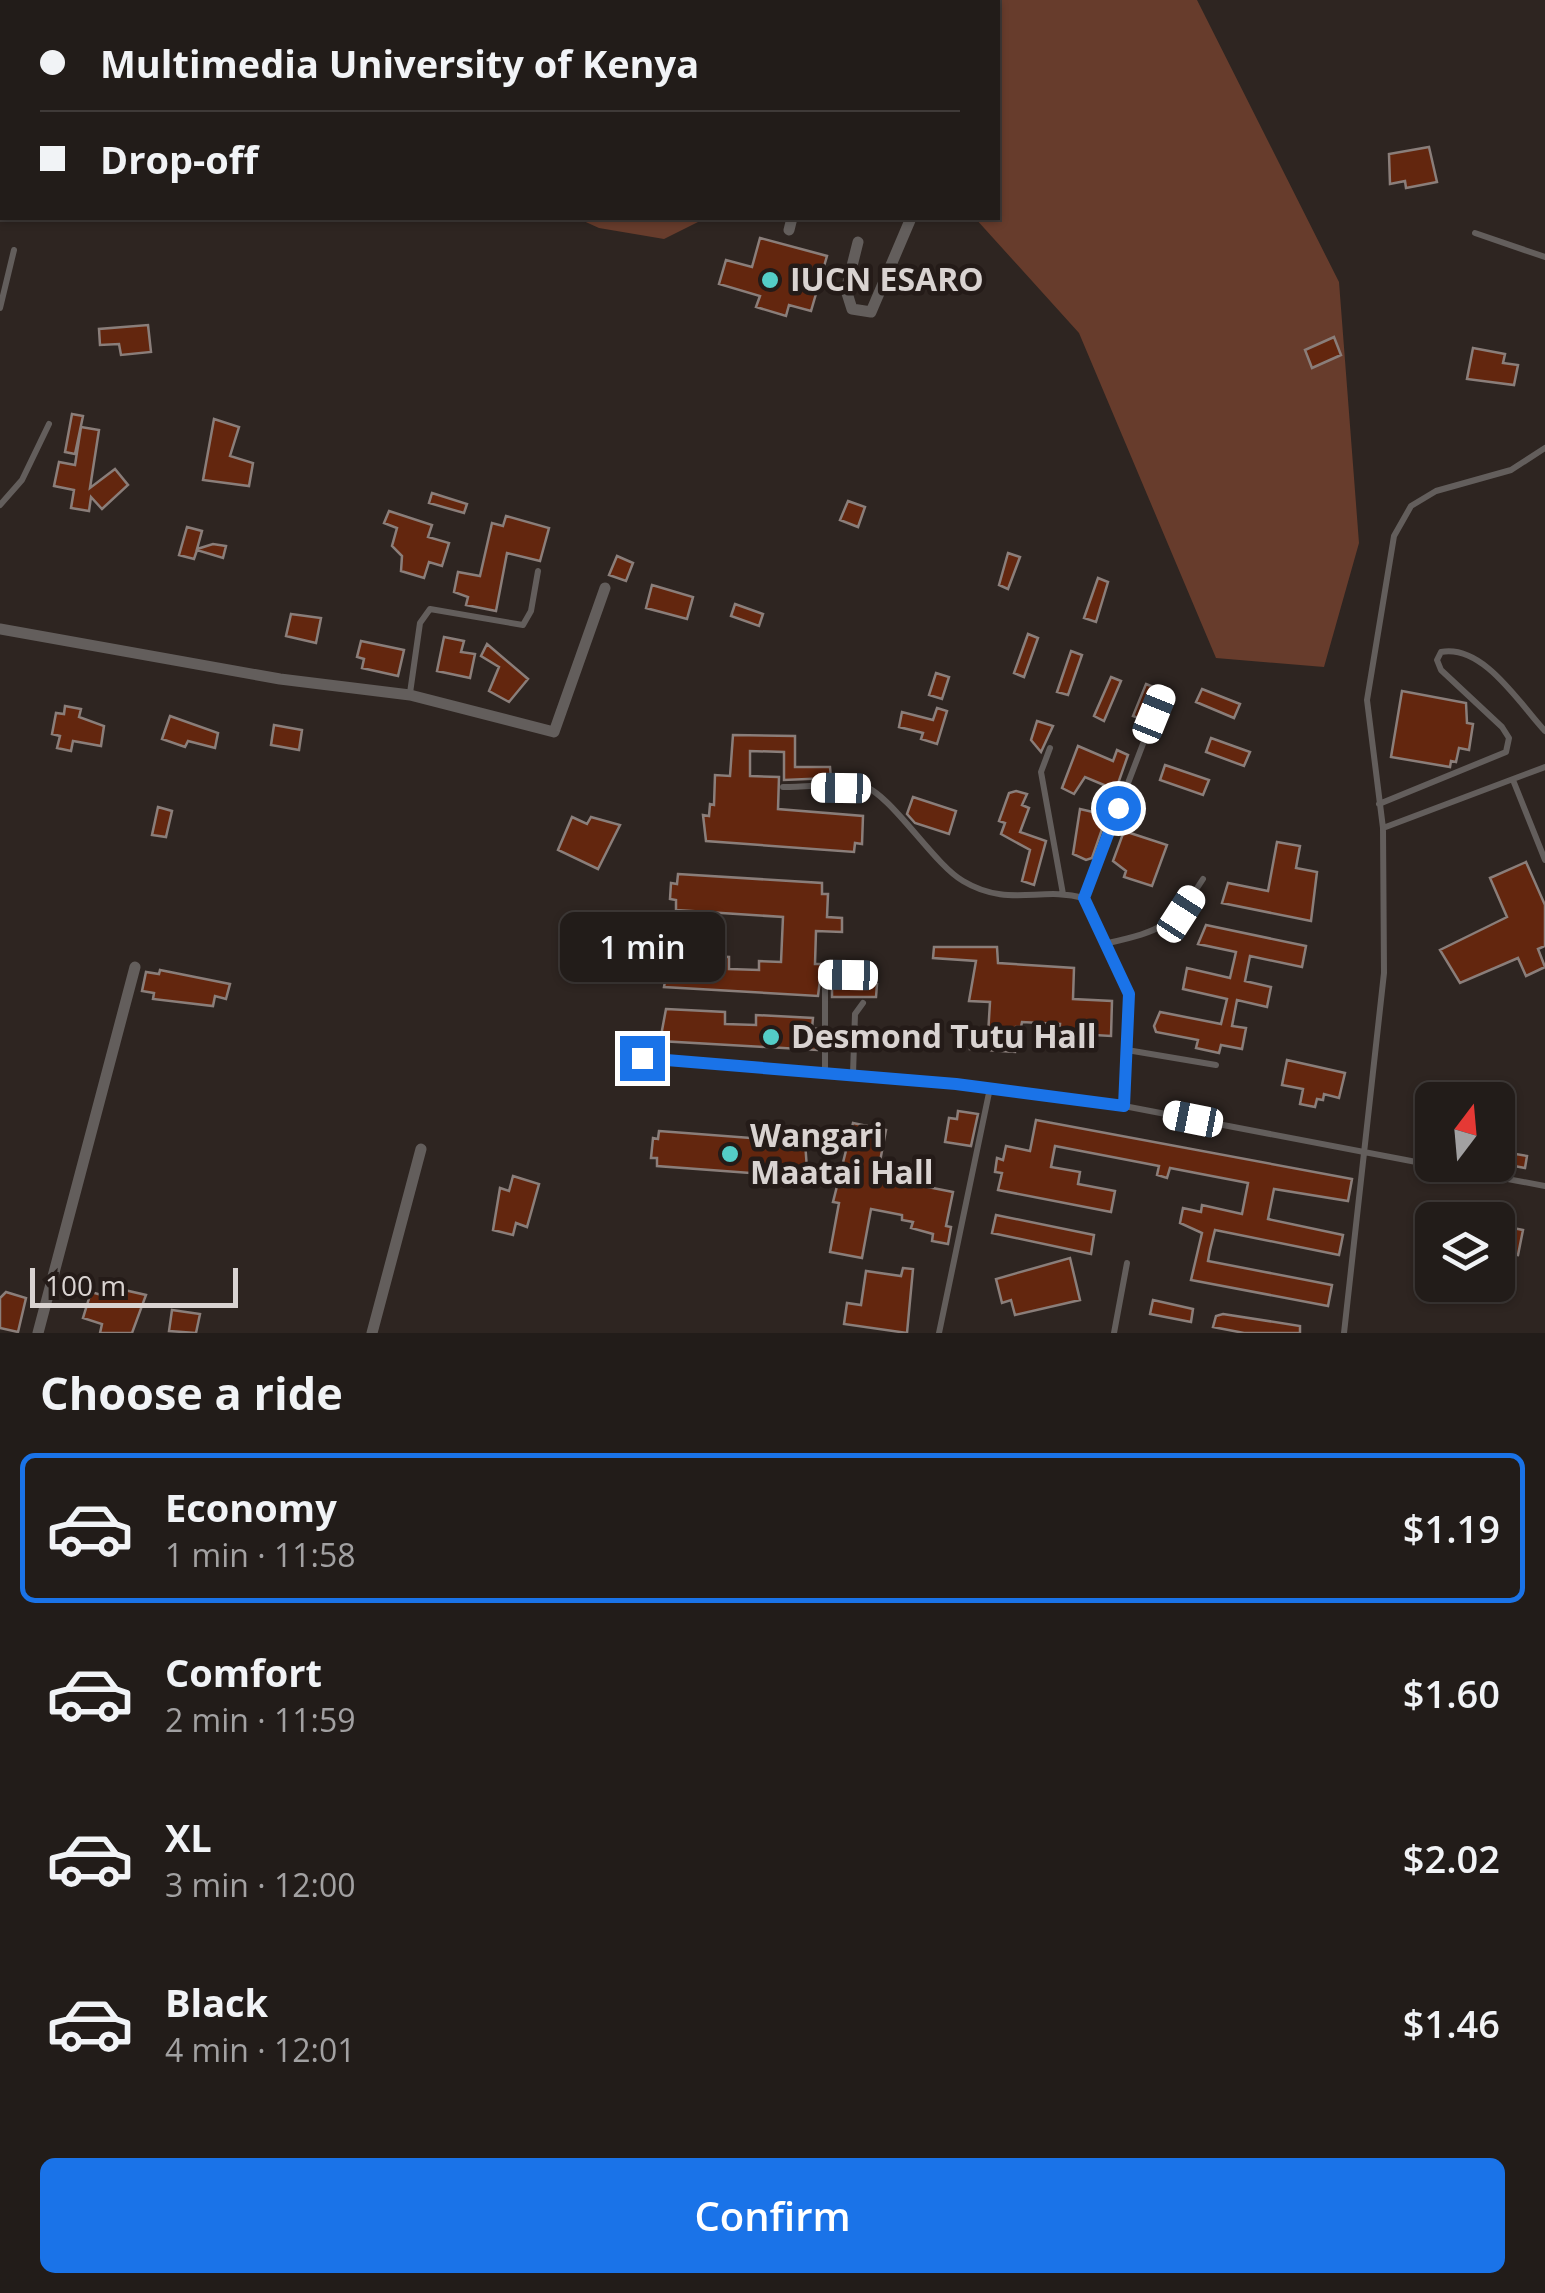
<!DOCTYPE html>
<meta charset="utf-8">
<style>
body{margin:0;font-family:"Open Sans",sans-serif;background:#2a2522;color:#f1f3f6;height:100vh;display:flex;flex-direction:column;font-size:38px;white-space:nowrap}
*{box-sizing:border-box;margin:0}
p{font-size:32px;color:#a2a1a2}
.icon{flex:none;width:55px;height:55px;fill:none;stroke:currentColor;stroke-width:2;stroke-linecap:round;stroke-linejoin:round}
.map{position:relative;height:1333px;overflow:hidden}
.details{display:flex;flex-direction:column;background:#221c19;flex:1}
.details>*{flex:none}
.guide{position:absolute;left:0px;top:0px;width:1000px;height:220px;box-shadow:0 2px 8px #0004,0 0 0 2px #3f3a38;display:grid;align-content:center;height:220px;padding:0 40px;background:#221c19}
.needle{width:65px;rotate:16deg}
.tools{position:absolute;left:1415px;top:1082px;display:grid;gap:20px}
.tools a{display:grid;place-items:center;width:100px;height:100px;border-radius:15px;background:#221c19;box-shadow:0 2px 8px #0004,0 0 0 2px #3f3a38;font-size:50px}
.scale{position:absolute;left:30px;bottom:25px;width:208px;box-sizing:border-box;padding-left:10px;border:5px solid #d9d3d1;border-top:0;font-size:28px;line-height:35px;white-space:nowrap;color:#d9d3d1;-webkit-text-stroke:8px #241b18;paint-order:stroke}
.end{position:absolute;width:45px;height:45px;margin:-22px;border:12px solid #1a73e8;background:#fff;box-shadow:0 0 0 5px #fff}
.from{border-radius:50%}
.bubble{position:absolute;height:70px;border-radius:15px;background:#221c19;box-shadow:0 2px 8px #0004,0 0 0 2px #3f3a38;font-size:32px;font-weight:600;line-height:70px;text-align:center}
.car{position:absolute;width:30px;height:60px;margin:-30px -15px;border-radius:12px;box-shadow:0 0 8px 2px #0007;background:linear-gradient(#fff 24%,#345 0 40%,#fff 0 76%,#345 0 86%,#fff 0)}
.guide b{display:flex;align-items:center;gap:35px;height:95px;font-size:38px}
.guide b+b{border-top:2px solid #3f3a38}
.guide i{width:25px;height:25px;background:#f1f3f6}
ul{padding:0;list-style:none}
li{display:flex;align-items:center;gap:30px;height:150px;margin:0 20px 15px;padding:0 20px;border:5px solid transparent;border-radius:15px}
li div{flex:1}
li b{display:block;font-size:38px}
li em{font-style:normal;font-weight:600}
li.active{border-color:#1a73e8}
li>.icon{width:90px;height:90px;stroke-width:1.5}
h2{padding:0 40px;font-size:45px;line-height:120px}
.cta{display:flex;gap:20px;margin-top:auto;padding:20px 40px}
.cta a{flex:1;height:115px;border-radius:15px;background:#1a73e8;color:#fff;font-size:40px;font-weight:600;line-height:115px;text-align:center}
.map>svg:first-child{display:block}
.green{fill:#673c2c}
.building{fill:#63260e;stroke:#8a7e7a;stroke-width:2.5}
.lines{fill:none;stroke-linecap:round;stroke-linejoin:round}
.service{stroke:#635e5c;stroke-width:6}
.minor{stroke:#635e5c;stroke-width:11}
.route{stroke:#1a73e8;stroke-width:12}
.poi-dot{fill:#54cdc7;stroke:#241b18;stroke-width:4}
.labels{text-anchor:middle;stroke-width:9;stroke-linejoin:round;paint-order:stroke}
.poi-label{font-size:32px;font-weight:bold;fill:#d9d3d1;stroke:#241b18;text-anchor:start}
</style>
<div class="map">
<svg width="1545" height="1333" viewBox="0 0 1545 1333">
<rect width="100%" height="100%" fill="#2e2521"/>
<path class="green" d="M751,0H1197L1339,282L1359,543L1324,667L1216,658L1079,333L975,218H998V2Z
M577,218H706L664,239L599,228Z"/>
<path class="building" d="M1429,147L1437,182L1406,188L1405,181L1390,184L1389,154Z
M760,238L827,256L811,311L789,305L786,316L756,307L760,296L719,284L726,260L752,267Z
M148,325L151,352L121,355L119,344L100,345L99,329Z
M1334,337L1341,355L1312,368L1305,350Z
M1473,348L1505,354L1503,363L1518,365L1514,385L1467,379Z
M72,414L83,416L75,454L65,452Z
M214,419L239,427L230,456L253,463L249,486L203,480Z
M81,427L99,430L90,488L115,469L128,485L102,509L91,497L89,511L71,508L74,490L54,486L59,462L75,465Z
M432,493L467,504L464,513L429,503Z
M848,501L865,507L858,527L840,520Z
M389,511L432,525L428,537L449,543L442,566L429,562L424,578L401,571L402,556L392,546L397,528L384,523Z
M506,516L549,528L540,561L507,553L496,611L466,605L468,597L454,592L458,572L480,576L492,523L503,526Z
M187,527L202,531L197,549L213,544L226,546L223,558L197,550L194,559L179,555Z
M1008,553L1020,557L1008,589L999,585Z
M617,556L633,563L626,581L609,575Z
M1098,578L1108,582L1096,622L1084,618Z
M652,585L693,597L687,619L646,608Z
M735,604L763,614L759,626L731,616Z
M291,614L321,618L316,643L286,636Z
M1028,634L1038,638L1024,677L1014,673Z
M444,637L464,641L461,652L475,654L470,678L437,671Z
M361,641L404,650L398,676L362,668L364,659L357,657Z
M487,644L528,679L509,702L489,691L499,667L481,656Z
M1071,651L1082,655L1068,695L1057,692Z
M936,673L949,677L942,699L929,695Z
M1111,677L1121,681L1104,721L1094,716Z
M1146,684L1156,688L1143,720L1133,716Z
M1202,689L1240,704L1234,718L1196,702Z
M1402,691L1466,703L1467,723L1473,724L1469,750L1459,748L1456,762L1451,761L1450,767L1391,757Z
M65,706L81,709L79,717L104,726L101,746L73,741L71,751L57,748L60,736L52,734L56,713L64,714Z
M937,708L947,711L937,744L921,739L923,733L899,727L902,712L933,720Z
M170,716L218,733L215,748L188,741L185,747L162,739Z
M1037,721L1053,726L1041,752L1031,740Z
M274,725L302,730L299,750L271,745Z
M733,735L795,736V767H830L831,778L784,780V752L750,751V776L779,777L778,809L863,816L862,844L855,843L854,852L706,841L703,815L709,816L710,804L714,805L715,775L730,776Z
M1211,738L1250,752L1244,766L1206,752Z
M1078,746L1113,761L1117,750L1128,755L1092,858L1086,860L1073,854L1080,809L1093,812L1104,785L1085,777L1074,794L1062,788Z
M1165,765L1209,780L1203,795L1160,780Z
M1016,791L1027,794L1022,805L1029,808L1020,832L1046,841L1034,885L1022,881L1030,850L1001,834L1005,823L999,821L1009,793Z
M913,797L956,811L949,834L915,823L907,814Z
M158,807L172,811L166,837L152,835Z
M572,817L587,824L591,817L620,825L598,869L558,850Z
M1124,831L1167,845L1152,886L1124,877L1126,871L1113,861Z
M1277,842L1300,846L1296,868L1317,872L1311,921L1222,903L1228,883L1268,891Z
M1526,862L1545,905V946L1538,949L1545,967L1526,976L1518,958L1460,983L1440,950L1507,917L1490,878Z
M678,874L822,883V894H828L827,917L842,918V932L816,931L815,964H822L818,996L664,987L670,954L729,957V969L759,970V961L781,962L783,917L676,910V900L670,899L671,883L677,884Z
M1206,925L1306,946L1302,967L1250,956L1245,981L1271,987L1267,1007L1237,1000L1232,1026L1246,1028L1242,1049L1221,1045L1219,1053L1196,1048L1198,1040L1156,1032L1154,1026L1160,1012L1221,1024L1227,999L1183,989L1187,968L1230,978L1236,952L1198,944Z
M934,947H997L998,963L1074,968L1073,999L1112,1001L1111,1036L1059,1033L1060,1024L1022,1022L1021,1027H1016L1015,1052L970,1049L971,1035H988L990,1002L969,1001L976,961L933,958Z
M160,970L230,984L226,999L215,996L213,1006L153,999L154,993L142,991L146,972L159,974Z
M854,981L877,984L876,997H832V982Z
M666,1009L725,1012V1024L756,1025V1015L813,1018L812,1028L818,1029L817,1050L660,1041Z
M1287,1060L1345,1073L1339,1098L1324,1094L1323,1100L1317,1099L1315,1107L1300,1104L1303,1089L1282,1085Z
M958,1111L978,1114L971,1146L945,1142L949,1118L957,1119Z
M1036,1120L1352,1179L1348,1201L1274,1189L1268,1219L1343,1235L1339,1255L1215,1230L1210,1250L1208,1261L1332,1285L1328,1306L1191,1280L1202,1233L1180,1223L1183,1208L1201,1212L1202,1205L1242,1214L1248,1183L1170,1168L1167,1178L1157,1175L1159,1166L1055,1146L1051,1167L1080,1172L1078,1184L1115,1191L1111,1212L998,1190L1002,1173L995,1172L997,1158L1003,1160L1006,1146L1030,1151Z
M853,1123L886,1130L877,1177L953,1192L946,1226L951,1227L948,1244L932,1241L933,1234L911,1228L913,1222L902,1220V1215L871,1209L862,1258L830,1252L839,1203L833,1202Z
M659,1131L805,1142L807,1169L803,1168L802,1177L657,1166V1158H651L653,1138L658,1139Z
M1498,1151L1527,1156L1525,1168L1498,1163Z
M513,1176L539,1184L527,1227L516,1223L513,1235L493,1230L500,1188L509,1191Z
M996,1215L1094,1235L1091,1254L992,1233Z
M1498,1225L1523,1230L1518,1255L1498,1252Z
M1070,1258L1080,1300L1015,1315L1011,1300L1002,1303L996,1279Z
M903,1268L913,1269L907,1333L844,1324L847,1303L861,1305L866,1271L901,1276Z
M1462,1285H1503L1501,1298L1461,1290Z
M107,1286L146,1295L132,1333H100L102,1324L83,1318L91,1292L105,1296Z
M6,1292L26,1298L18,1332L0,1328V1298Z
M1153,1300L1193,1309L1191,1322L1150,1314Z
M172,1310L200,1314L196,1333L169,1331Z
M1223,1314L1300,1326V1333H1244L1213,1327L1216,1316Z"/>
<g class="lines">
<path class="service" d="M1475,233L1545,257
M0,308L14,250
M0,505L22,480L49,424
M410,693L420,623L430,609L523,625L531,611L538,571
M1050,748L1041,772L1063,894
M1513,780L1545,860
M783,787C799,787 850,783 861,785C890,792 933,864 963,881C1008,908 1041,886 1084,898
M1379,804L1506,752L1509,738L1502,727L1441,670L1437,660L1441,652C1483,644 1519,703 1545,731
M1383,828L1545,767
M1108,943C1161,931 1173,926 1203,879
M1127,1050L1216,1065
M642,1058L990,1088L1124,1106L1432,1165
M825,1072V975H848
M853,1074L855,1014L863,1003
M1124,1106L1129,994L1084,898L1164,689
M1433,1165L1545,1186
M939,1333L990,1088
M1114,1333L1127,1263
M1344,1333L1384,973L1383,828L1367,700L1394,536L1411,506L1436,491L1511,470L1545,448"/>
<path class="minor" d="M728,0L734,2
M954,2V0
M789,230L792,218
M858,242L846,290L852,309L871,312L911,218
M0,629L280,679L410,695L554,732L605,588
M38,1333L135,967
M372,1333L421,1149"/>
</g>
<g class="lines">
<path class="route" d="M642,1058L956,1084L1124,1106L1129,994L1084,898L1118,808"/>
</g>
<g class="poi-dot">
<circle cx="770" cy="280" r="10"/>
<circle cx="771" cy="1037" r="10"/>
<circle cx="730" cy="1154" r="10"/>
</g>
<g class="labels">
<g class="poi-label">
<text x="790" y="291">IUCN ESARO</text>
<text x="791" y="1048">Desmond Tutu Hall</text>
<text x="750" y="1147">Wangari<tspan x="750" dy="37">Maatai Hall</tspan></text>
</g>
</g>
</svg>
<div class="tools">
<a><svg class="needle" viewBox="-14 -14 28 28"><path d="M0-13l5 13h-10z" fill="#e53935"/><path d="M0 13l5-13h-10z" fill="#a2a1a2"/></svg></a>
<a><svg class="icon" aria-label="layers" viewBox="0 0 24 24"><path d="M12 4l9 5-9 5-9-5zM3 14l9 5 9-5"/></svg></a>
</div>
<div class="scale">100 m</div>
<i class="end from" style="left:1118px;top:808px"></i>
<i class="end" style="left:642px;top:1058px"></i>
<div class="bubble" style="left:560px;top:912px;width:165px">1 min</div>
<i class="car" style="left:1154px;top:714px;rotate:22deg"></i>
<i class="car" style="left:841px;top:788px;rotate:271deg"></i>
<i class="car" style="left:1181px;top:914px;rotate:33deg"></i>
<i class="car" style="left:848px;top:975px;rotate:271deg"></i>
<i class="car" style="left:1193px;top:1119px;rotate:281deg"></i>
<div class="guide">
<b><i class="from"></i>Multimedia University of Kenya</b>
<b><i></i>Drop-off</b>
</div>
</div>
<section class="details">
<h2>Choose a ride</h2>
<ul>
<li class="active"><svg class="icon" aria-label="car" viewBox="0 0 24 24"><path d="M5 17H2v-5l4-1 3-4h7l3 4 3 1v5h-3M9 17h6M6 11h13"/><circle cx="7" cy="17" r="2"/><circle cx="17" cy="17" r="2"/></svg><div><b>Economy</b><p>1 min · 11:58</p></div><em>$1.19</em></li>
<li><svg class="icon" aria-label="car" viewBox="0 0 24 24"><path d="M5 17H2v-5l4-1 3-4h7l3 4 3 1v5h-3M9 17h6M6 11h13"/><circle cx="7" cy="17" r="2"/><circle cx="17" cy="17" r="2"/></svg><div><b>Comfort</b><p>2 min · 11:59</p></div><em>$1.60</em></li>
<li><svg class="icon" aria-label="car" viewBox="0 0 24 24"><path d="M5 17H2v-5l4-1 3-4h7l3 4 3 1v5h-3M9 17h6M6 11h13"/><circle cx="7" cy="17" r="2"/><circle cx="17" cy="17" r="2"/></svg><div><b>XL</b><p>3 min · 12:00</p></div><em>$2.02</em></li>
<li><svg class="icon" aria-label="car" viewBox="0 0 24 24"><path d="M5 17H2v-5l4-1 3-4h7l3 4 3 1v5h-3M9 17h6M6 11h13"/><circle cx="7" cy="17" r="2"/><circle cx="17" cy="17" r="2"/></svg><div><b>Black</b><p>4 min · 12:01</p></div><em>$1.46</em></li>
</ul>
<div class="cta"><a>Confirm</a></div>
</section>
